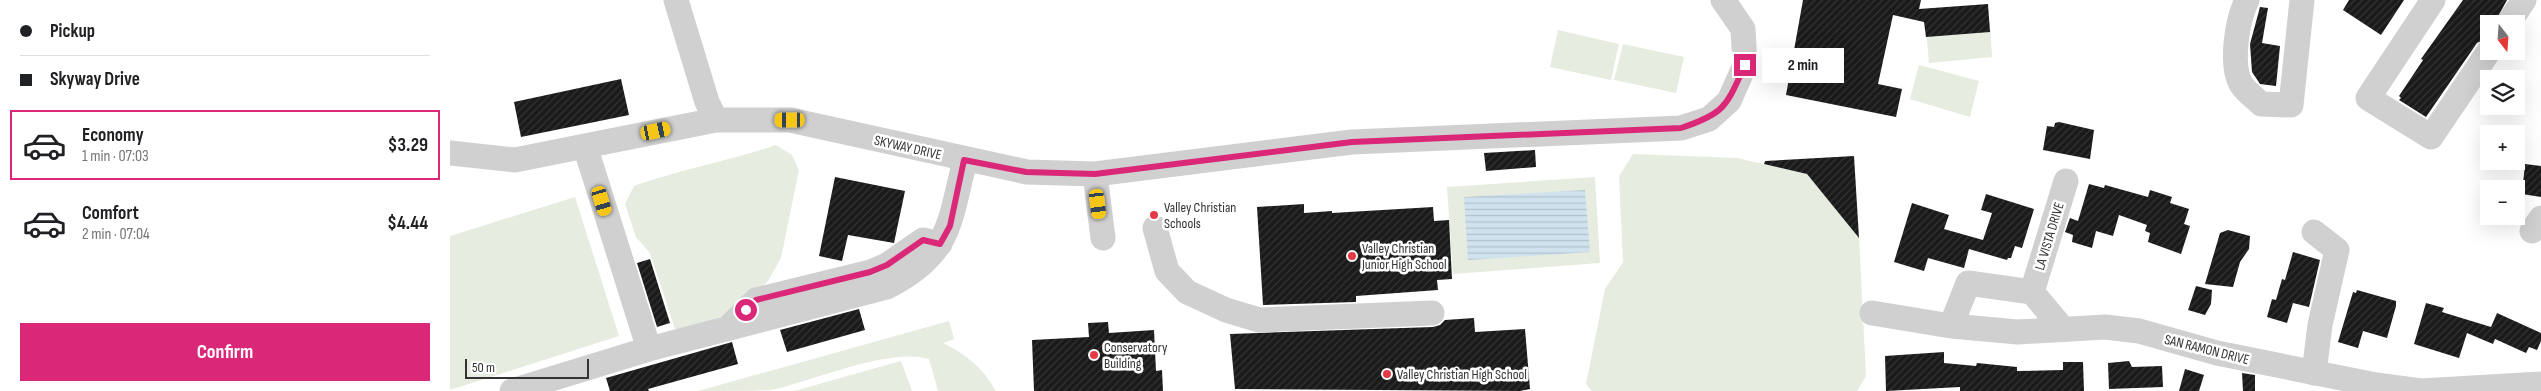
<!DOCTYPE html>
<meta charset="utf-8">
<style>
body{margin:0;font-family:"Sofia Sans Condensed",sans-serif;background:#f2f2f2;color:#202124;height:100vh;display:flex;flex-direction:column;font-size:19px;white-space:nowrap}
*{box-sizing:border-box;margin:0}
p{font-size:16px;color:#757577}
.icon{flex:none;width:28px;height:28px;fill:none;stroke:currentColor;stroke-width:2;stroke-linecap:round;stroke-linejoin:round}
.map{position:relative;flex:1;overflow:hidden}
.sheet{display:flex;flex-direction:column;background:#fff;width:450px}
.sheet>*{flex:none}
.guide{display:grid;align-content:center;height:110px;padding:0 20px;background:#fff}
.needle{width:32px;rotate:163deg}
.controls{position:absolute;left:2030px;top:15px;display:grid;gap:10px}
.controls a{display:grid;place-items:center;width:45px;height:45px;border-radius:0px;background:#fff;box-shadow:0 5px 20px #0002;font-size:25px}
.scale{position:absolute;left:15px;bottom:12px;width:124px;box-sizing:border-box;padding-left:5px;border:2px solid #333;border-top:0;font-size:14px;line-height:18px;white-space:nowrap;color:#333;-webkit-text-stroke:4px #fff;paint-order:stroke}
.end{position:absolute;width:22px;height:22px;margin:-11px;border:6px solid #db2777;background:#fff;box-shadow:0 0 0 2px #fff}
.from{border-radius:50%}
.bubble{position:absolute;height:35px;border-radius:0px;background:#fff;box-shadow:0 5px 20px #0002;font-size:16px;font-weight:700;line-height:35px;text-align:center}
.car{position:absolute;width:15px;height:30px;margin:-15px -8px;border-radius:6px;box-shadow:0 0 4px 1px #0007;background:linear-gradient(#f5c518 24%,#345 0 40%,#f5c518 0 76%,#345 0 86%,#f5c518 0)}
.guide b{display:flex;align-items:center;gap:18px;height:48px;font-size:19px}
.guide b+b{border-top:1px solid #e0e0e0}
.guide i{width:12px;height:12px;background:#202124}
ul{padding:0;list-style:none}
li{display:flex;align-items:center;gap:15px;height:70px;margin:0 10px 8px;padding:0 10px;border:2px solid transparent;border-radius:0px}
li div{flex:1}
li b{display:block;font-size:19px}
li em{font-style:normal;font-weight:700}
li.current{border-color:#db2777}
li>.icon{width:45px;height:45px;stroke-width:1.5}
.cta{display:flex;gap:10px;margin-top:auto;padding:10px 20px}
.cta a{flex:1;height:58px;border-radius:0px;background:#db2777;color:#fff;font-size:20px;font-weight:700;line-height:58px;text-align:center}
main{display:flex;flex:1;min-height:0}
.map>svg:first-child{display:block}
.pitch{fill:#e6ecdf}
.water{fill:url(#water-rules)}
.building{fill:url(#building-hatch)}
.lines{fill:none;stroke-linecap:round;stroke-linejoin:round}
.minor{stroke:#d0d0d0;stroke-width:25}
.route{stroke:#db2777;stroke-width:6}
.poi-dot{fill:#e63946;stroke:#fff;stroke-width:2}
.labels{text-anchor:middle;stroke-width:5;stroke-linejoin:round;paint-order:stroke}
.street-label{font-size:14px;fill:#333;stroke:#fff}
.poi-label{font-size:14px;fill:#333;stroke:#fff;text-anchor:start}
</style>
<main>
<section class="sheet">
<div class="guide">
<b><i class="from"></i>Pickup</b>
<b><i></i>Skyway Drive</b>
</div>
<ul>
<li class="current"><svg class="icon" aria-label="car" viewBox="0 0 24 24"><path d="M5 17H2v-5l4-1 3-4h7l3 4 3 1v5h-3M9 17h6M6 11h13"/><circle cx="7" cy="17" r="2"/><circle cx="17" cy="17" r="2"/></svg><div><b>Economy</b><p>1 min · 07:03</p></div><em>$3.29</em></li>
<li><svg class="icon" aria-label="car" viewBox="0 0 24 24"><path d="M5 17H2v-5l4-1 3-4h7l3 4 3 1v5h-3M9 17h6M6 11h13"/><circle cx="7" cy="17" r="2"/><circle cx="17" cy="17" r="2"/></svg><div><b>Comfort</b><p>2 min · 07:04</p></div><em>$4.44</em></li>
</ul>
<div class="cta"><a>Confirm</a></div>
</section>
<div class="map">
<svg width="2091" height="391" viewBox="0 0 2091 391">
<defs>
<pattern id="water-rules" width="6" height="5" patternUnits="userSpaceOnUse" patternTransform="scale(1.25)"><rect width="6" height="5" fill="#cfe2ee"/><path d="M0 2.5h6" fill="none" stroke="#b2c2cd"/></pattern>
<pattern id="building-hatch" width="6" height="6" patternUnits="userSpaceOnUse" patternTransform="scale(1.25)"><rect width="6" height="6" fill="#1a1a1a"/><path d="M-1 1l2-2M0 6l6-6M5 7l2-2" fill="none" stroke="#333"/></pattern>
</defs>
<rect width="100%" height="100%" fill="#fff"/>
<path class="pitch" d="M1540,22L1542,57L1479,63L1476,28Z
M1108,30L1169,44L1161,80L1100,67Z
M1173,44L1234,57L1226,93L1164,80Z
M1469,65L1529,81L1520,117L1460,99Z
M326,145L342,155L349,170L331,258L318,281L287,312L274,319L226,332L200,253L186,237L175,204L184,186C231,169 279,161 326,145Z
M1183,154L1287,158L1357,174L1409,238L1416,376L1407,391H1142L1136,384L1155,289L1173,262L1169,176Z
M1145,177L1150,263L1003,274L997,187Z
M125,197L169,336L0,390V236Z
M499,321L504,339L493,343C516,354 533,368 546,391H488L479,359C438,347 364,381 321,390C301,391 270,391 248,391Z
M451,361L462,391H344Z"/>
<path class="water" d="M1135,190L1140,252L1018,260L1014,197Z"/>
<path class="building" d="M1353,0H1471L1469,9L1538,4L1540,32L1476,37L1474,22L1443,15L1428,84L1452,89L1446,117L1336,95Z
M1899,0H1954L1931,35L1893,10Z
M2013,0H2057L2044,24H2039V37L2027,43L1976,117L1949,100L1951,98L1949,96L1973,60L1971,59Z
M1810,7L1818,8L1812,43L1830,46L1826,86L1810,84L1802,72L1800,44Z
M171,79L179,115L71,137L64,102Z
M1609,122L1644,130L1640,159L1593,150L1597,126L1604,127L1605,123Z
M1085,150L1086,167L1036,171L1034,153Z
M1404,156L1409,238L1357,174L1314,164L1315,161Z
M2075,164L2091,166V197L2072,194Z
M385,177L455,191L444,243L398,235L392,261L369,256Z
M1639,184L1654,188L1655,185L1698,197L1700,190L1722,197L1720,203L1739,209L1734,224L1740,226L1731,254L1698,242L1700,233L1695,231L1697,225L1669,215L1663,236L1646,231L1642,248L1622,242L1623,235L1615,232L1620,218L1628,221Z
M1536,194L1584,209L1572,248L1565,246L1561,258H1558L1557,260L1519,249L1514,268L1478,258L1474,271L1444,262L1462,203L1499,215L1494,229L1533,240L1542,213L1531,210Z
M854,204V213L882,211V213L983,207L984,221L999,220L1002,279L987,280L988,290L906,296V302L813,305L807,207Z
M1778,230L1800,236L1799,249L1790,262L1783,287L1755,284L1770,233Z
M1843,252L1870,260L1859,307L1843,303L1837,323L1817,317L1822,299L1826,300L1832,279L1835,280Z
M200,259L220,323L207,327L187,263Z
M1746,286L1762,290L1761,304L1755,315L1738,310Z
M1907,290L1946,301V306L1937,338L1913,331L1908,348L1888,342L1903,292L1906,293Z
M1976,303L1994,308L1992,312L2041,327L2047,313L2091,333V341L2087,350L2079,347L2076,353L2045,339L2043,344L2017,333L2009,358L1964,344Z
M409,309L415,330L337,352L330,330Z
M1024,318L1025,332L1075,329L1080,389L1070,391L785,389L780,334L983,327L990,325L995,320Z
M658,322L659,333L704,330L706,371L712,370L713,391H584L582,340L639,337L638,323Z
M282,342L288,364L198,389L199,391H160L156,378Z
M1494,352V363L1526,366L1527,363L1567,367V371L1613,370V362H1633L1634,391H1510V387L1436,391L1435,356Z
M1679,361L1682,367L1712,366L1713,387L1659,389L1658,363Z
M1735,369L1754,375L1749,391H1729Z
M1792,373L1805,375V391H1793Z"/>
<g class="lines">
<path class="minor" d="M226,0L257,102L266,120
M1797,0C1787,20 1780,65 1791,84C1795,91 1805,98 1811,104L1841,105L1852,0
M1983,0L1918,98L1981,137L2039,51
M2058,24L2074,0
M135,146L266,120H340L577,172L645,174L902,142L1231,128L1259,119L1279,101L1295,65L1293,29L1273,0
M0,153L65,160L135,146L199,349L437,287C501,254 499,224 515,160
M645,174L653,238
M705,228L717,271L737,292L776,310L809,320L982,313
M2082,231L2091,218
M1864,232L1887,250L1870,325L1864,373
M1422,313L1501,326L1568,332L1655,327L1689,331L1767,353L1926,385L1971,391L2091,384
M1501,326L1518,283L1582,292
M277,329L306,300L421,272L437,265L473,240L490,244
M1613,329L1582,292L1616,181
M62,391L199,349"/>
</g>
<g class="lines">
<path class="route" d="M296,310L306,300L420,272L437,265L473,240L490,244L500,226L514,160L576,172L645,174L902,142L1231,128C1276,113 1276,106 1295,65"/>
</g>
<g class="poi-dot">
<circle cx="704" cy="215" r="5"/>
<circle cx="902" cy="256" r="5"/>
<circle cx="644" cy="355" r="5"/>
<circle cx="937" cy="374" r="5"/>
</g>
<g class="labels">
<g class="street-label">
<text transform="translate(458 147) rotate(13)" y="5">SKYWAY DRIVE</text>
<text transform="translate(1599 236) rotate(-73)" y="5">LA VISTA DRIVE</text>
<text transform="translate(1757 349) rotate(14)" y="5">SAN RAMON DRIVE</text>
</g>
<g class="poi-label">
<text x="714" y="212">Valley Christian<tspan x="714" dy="16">Schools</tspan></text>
<text x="912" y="253">Valley Christian<tspan x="912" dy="16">Junior High School</tspan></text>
<text x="654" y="352">Conservatory<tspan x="654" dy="16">Building</tspan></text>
<text x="947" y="379">Valley Christian High School</text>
</g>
</g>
</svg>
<div class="controls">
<a><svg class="needle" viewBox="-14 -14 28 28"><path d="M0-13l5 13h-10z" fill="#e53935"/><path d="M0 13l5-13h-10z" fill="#757577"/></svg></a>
<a><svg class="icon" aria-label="layers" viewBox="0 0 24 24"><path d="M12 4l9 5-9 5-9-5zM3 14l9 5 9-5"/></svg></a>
<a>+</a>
<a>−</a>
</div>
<div class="scale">50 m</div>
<i class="end from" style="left:296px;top:310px"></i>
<i class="end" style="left:1295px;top:65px"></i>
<div class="bubble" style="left:1312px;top:48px;width:82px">2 min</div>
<i class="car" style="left:340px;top:120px;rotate:270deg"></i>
<i class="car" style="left:206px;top:131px;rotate:78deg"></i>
<i class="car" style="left:152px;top:201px;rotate:163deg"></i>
<i class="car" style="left:648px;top:204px;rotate:173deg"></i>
</div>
</main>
